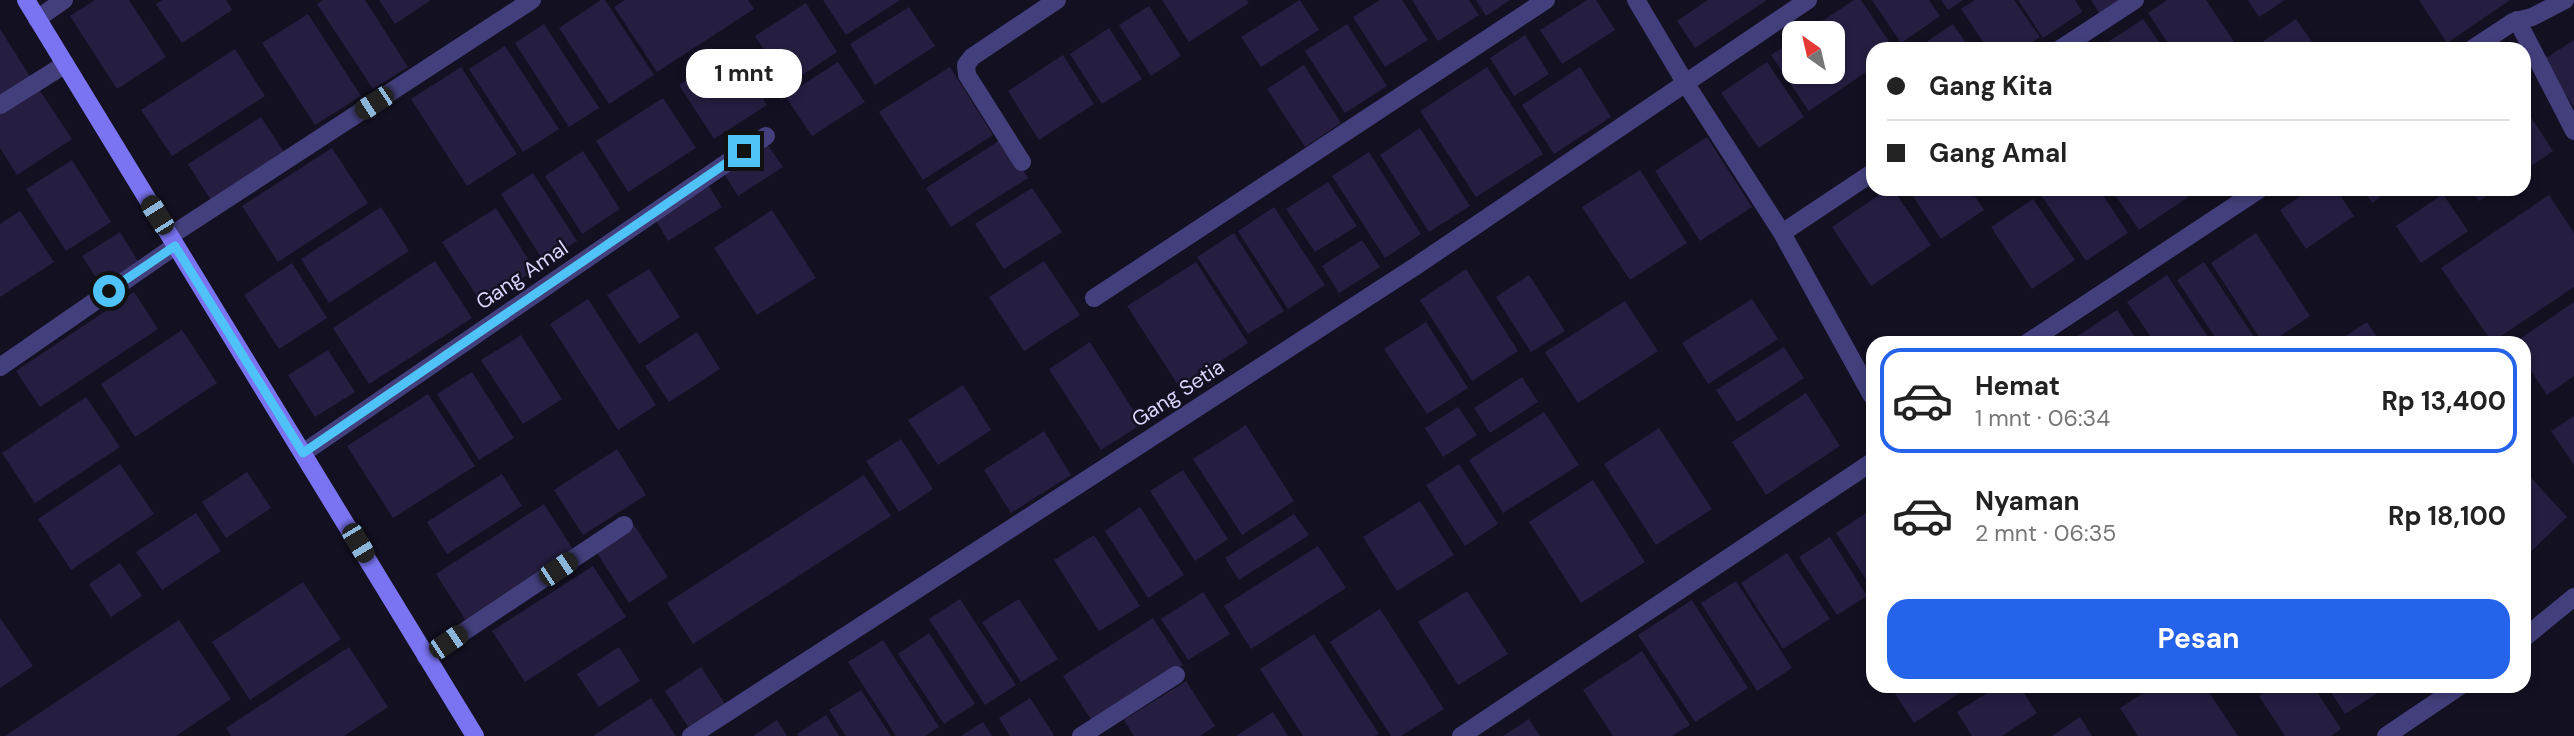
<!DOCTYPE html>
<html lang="id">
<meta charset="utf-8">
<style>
body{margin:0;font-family:"DM Sans",sans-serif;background:#f6f6f6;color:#222;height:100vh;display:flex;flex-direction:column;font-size:26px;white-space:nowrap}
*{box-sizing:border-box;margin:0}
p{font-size:23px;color:#767676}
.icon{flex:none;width:38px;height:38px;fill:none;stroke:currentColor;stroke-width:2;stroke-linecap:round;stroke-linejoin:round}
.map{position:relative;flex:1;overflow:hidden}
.sheet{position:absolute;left:1866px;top:336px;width:665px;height:357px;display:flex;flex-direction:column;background:#fff;border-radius:21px;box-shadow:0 4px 10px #0003}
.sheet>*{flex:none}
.guide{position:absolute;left:1866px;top:42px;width:665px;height:154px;border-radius:21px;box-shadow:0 4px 10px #0003;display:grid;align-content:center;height:154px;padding:0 21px;background:#fff}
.needle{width:46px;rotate:326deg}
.buttons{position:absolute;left:1782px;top:21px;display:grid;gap:14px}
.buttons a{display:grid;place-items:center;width:63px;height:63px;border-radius:14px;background:#fff;box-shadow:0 4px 10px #0003;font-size:35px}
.end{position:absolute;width:32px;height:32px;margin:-16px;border:9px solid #4fc3f7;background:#111;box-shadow:0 0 0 4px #111}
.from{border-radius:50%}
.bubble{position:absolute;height:49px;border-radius:21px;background:#fff;box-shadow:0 4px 10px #0003;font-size:23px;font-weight:700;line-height:49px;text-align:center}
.car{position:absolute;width:21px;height:42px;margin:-21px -10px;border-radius:9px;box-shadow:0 0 5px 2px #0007;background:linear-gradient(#222 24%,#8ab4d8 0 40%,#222 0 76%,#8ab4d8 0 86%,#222 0)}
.guide b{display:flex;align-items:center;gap:24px;height:66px;font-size:26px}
.guide b+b{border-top:2px solid #e0e0e0}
.guide i{width:18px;height:18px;background:#222}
ul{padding:12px 0 0;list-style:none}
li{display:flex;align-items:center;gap:21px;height:105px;margin:0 14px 10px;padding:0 7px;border:4px solid transparent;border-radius:21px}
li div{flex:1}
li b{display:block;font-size:26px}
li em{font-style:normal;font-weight:700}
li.on{border-color:#2563eb}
li>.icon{width:63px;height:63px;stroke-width:1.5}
.primary-button{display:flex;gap:14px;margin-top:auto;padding:14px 21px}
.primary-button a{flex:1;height:80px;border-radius:21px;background:#2563eb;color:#fff;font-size:28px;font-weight:700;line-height:80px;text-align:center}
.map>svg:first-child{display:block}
.building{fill:#261e41}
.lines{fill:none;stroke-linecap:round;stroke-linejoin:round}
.lane{stroke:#433f7c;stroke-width:18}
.street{stroke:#433f7c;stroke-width:18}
.secondary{stroke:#7b74f2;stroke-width:18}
.route{stroke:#4fc3f7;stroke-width:9}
.labels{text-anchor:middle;stroke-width:5;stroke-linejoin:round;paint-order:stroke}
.street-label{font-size:21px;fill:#dad4fb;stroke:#131022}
</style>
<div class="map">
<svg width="2574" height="736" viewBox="0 0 2574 736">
<rect width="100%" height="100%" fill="#131022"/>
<path class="building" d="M95,0H129L166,57L117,89L70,16Z
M162,0H226L232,10L182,43L156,4Z
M323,0H365L408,67L373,89L317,4Z
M379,0H431L395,24Z
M601,0H605L654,75L609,104L559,28Z
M625,0H748L754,9L657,72L614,7Z
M823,0H900L846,35Z
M1162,0H1247L1249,3L1189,42Z
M1300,0L1319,30L1261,67L1241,37Z
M1380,0H1402L1428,40L1385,67L1353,17Z
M1412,0H1469L1479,15L1438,41Z
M1476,0H1510L1486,16Z
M1587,0H1596L1615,30L1562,64L1540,30Z
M1708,0H1767L1695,48L1677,21Z
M1854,0H1861L1894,49H1872V68L1809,111L1771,55L1794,40V72H1832V33H1804Z
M1872,0H1929L1940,16L1901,43Z
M1941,0H1963L1948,10Z
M1975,0H2014L2040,37L2022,49H1988L1961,9Z
M2018,0H2075L2082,12L2043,38Z
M2091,0H2125L2101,16Z
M2167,0H2206L2235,43L2227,49H2172L2148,13Z
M2248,0H2285L2259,17Z
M2419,0H2510L2447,43Z
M806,3L837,52L787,85L755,36Z
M1149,6L1181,56L1151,76L1119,25Z
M909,7L935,46L875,85L850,44Z
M308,14L361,96L315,125L262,43Z
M2143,19L2164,49H2108L2105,44Z
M2296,19L2317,49H2252Z
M544,24L599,108L569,127L515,43Z
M1347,24L1387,86L1345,113L1305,51Z
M1953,24L1970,49H1916Z
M1109,28L1142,79L1102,104L1070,54Z
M0,29L31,78L0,97Z
M1525,35L1549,74L1514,96L1490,58Z
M2574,40V107L2543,60Z
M505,46L559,129L523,152L469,69Z
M235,49L265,96L172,156L141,110Z
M732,51L767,105L714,139L679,85Z
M1063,55L1094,104L1039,140L1008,91Z
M838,62L865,102L812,136L785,96Z
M1767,62L1804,117L1759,148L1721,93Z
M1304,65L1341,123L1305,147L1267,89Z
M461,67L517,154L467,186L411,99Z
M950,67L993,135L923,180L879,112Z
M1487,67L1543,154L1476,197L1420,111Z
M1580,67L1611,117L1554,154L1522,105Z
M39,89L72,139L17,175L0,148V114Z
M663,98L696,148L628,192L596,141Z
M2524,107L2553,151L2524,171Z
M261,117L286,155L212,202L188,164Z
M1420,128L1470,206L1429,232L1380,155Z
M1707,137L1752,207L1700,241L1655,171Z
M1003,138L1028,178L951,227L926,188Z
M767,144L783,167L738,196L723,172Z
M332,148L368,203L278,262L242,206Z
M583,151L620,209L582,234L545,176Z
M1369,152L1421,234L1385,258L1332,176Z
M72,160L111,222L66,251L26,189Z
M1640,170L1687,243L1630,280L1582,207Z
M533,173L577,241L544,262L501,194Z
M1328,182L1357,226L1315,252L1286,209Z
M708,185L722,207L668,241L655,219Z
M1032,188L1062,232L1004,269L975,224Z
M1888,189H1893L1931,245L1871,286L1832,227Z
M1908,189H1970L1984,210L1941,239Z
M2049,189H2099L2128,233L2086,261L2041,195Z
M2111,189H2185L2190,196L2139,230Z
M2311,189H2336L2354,216L2306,249L2280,210Z
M2363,189H2392L2372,203Z
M2471,189H2497L2479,201Z
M2443,194L2468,231L2421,263L2396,226Z
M2549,195L2574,233V287L2492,342L2441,268Z
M2033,199L2075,260L2032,289L1991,227Z
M381,207L409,251L329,303L301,259Z
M1274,207L1325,285L1288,309L1238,231Z
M496,208L535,270L482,304L442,242Z
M772,210L816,278L757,315L714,248Z
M20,211L54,262L0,297V224Z
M120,232L139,263L102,287L82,256Z
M1234,233L1284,311L1248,334L1197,257Z
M2256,233L2310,316L2270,343H2263L2211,263Z
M1362,240L1380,267L1339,293L1322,266Z
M435,261L472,318L369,384L333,328Z
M1044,261L1080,315L1024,351L989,297Z
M1196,262L1248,343L1180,388L1127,306Z
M2204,262L2258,343H2219L2177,280Z
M292,263L327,318L279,349L244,295Z
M649,269L680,317L639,344L607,295Z
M1466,269L1518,351L1472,381L1420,300Z
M1529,275L1565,331L1531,352L1496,297Z
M2167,275L2212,343H2155L2127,302Z
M134,292L158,329L40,407L16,371Z
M588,299L656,405L618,430L550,324Z
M1752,299L1778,339L1708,384L1682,343Z
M1625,301L1658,351L1578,403L1545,352Z
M2574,302V376L2547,395L2524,360V343H2514Z
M2117,310L2139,343H2067Z
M1426,322L1468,388L1427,414L1384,349Z
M2367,322L2381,343H2335Z
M182,330L217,383L135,437L101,384Z
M697,332L720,369L669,402L645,366Z
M521,335L562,399L523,424L481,360Z
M1090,342L1142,424L1101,450L1049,369Z
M1784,347L1804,378L1737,422L1716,390Z
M328,350L355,392L315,417L288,375Z
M472,372L514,438L479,460L437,394Z
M1522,377L1538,402L1490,433L1474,408Z
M963,385L991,430L938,465L908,420Z
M1806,393L1840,446L1766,495L1732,442Z
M428,394L475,466L393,518L347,446Z
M86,397L120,447L35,503L2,453Z
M1458,407L1477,435L1443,457L1425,428Z
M1544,412L1579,465L1503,513L1469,460Z
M2574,416V465L2551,431Z
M1246,425L1294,501L1242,535L1193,459Z
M1659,428L1712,509L1656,545L1604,464Z
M1044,431L1071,475L1011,513L984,470Z
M901,439L933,489L899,512L866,461Z
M617,449L646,495L583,535L554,490Z
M120,464L154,514L71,570L38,519Z
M1459,464L1498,524L1465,546L1426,485Z
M1183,470L1228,539L1195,561L1150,491Z
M2524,470L2567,517L2524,558Z
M247,472L271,508L226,538L202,502Z
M502,474L522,506L447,554L427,522Z
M864,475L891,516L693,644L667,603Z
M1593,480L1645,562L1581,603L1529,522Z
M1420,501L1454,555L1397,591L1363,537Z
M544,504L574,551L466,621L436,574Z
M1140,507L1184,575L1148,598L1105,531Z
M1872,509V589L1836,533Z
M196,513L221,551L162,590L136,552Z
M1294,514L1309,535L1239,580L1225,558Z
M634,525L668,577L629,603L595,550Z
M1094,535L1140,606L1099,631L1054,560Z
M1830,537L1867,596L1837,615L1799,557Z
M1318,546L1346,588L1251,649L1224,606Z
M1787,553L1830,619L1783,649L1741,583Z
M120,563L142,596L111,617L89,584Z
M593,566L626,617L525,682L492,631Z
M1736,581L1792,668L1757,691L1701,603Z
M303,582L341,639L250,700L212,642Z
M1467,591L1508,654L1458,685L1418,622Z
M1203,592L1230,634L1188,660L1161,619Z
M960,599L1016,685L985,705L929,619Z
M1019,599L1058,659L1021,682L982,622Z
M1692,600L1748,688L1695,722L1638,635Z
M1380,609L1444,709L1401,736H1391L1330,642Z
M0,618L33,666L0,688Z
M1153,618L1183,665L1094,724L1063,676Z
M179,620L231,699L176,736H5Z
M929,633L975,704L944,724L898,654Z
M1314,634L1379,734L1375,736H1303L1260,669Z
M883,640L939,727L925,736H896L848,662Z
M349,647L388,707L344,736H231L226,728Z
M619,647L640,681L599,707L577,674Z
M1642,651L1690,725L1672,736H1613L1583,690Z
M701,667L725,704L689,728L665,691Z
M1186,681L1215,726L1200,736H1134L1124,720Z
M1890,686H1970L1914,723Z
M1998,686H2019L2037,713L2002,736H1972L1957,712Z
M2154,686H2205L2238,736H2138L2120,708Z
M2274,686H2313L2341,729L2331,736H2285L2259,696Z
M2327,686H2378L2381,691L2345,714Z
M861,690L891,736H846L829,710Z
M651,698L676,736H593Z
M1030,698L1054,735L1052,736H1010L999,718Z
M1273,712L1288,736H1236Z
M826,715L839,736H798L797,734Z
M2080,717L2092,736H2052Z
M1529,719L1540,736H1503Z
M777,720L787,736H753Z
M983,722L992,736H961Z"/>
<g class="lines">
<path class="lane" d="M426,657L624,525"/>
<path class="street" d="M1636,0L1686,84L1782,233L1872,396
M37,19L64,0
M2517,20L2574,131
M2060,49L2135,0
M2472,49L2513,22L2532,17L2565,0
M0,105L64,65
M1022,162L967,75L966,65L972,57L1057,0
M1782,233L1872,173
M170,236L532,0
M1094,298L1546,0
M2027,343L2260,189
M0,367L175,246
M303,453L766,136
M2524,638L2574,597
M691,736L1416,266L1808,0
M1081,736L1176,675
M1461,736L1872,462
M2386,736L2460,686"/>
<path class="secondary" d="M26,0L475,736"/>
</g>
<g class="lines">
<path class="route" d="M109,291L175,246L303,453L744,151"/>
</g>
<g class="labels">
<g class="street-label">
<text transform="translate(522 275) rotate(-34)" y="7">Gang Amal</text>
<text transform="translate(1178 393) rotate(-33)" y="7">Gang Setia</text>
</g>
</g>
</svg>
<div class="buttons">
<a><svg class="needle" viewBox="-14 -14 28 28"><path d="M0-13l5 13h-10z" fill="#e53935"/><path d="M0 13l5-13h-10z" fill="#767676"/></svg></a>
</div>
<i class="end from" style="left:109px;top:291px"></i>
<i class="end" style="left:744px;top:151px"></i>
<div class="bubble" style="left:686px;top:49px;width:116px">1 mnt</div>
<i class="car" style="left:374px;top:103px;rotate:237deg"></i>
<i class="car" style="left:157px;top:215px;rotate:328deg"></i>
<i class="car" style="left:358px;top:543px;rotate:149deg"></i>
<i class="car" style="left:558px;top:569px;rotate:56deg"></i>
<i class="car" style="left:448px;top:642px;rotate:56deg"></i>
<div class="guide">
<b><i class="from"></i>Gang Kita</b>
<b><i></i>Gang Amal</b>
</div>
<section class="sheet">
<ul>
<li class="on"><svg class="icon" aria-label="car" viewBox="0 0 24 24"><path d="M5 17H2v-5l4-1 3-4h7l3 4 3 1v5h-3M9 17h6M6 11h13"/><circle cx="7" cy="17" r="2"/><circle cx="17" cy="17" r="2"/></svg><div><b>Hemat</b><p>1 mnt · 06:34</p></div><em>Rp 13,400</em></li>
<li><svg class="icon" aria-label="car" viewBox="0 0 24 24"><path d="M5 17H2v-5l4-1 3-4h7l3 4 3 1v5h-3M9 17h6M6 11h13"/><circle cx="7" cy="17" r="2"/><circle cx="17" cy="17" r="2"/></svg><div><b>Nyaman</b><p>2 mnt · 06:35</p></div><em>Rp 18,100</em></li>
</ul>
<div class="primary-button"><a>Pesan</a></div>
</section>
</div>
